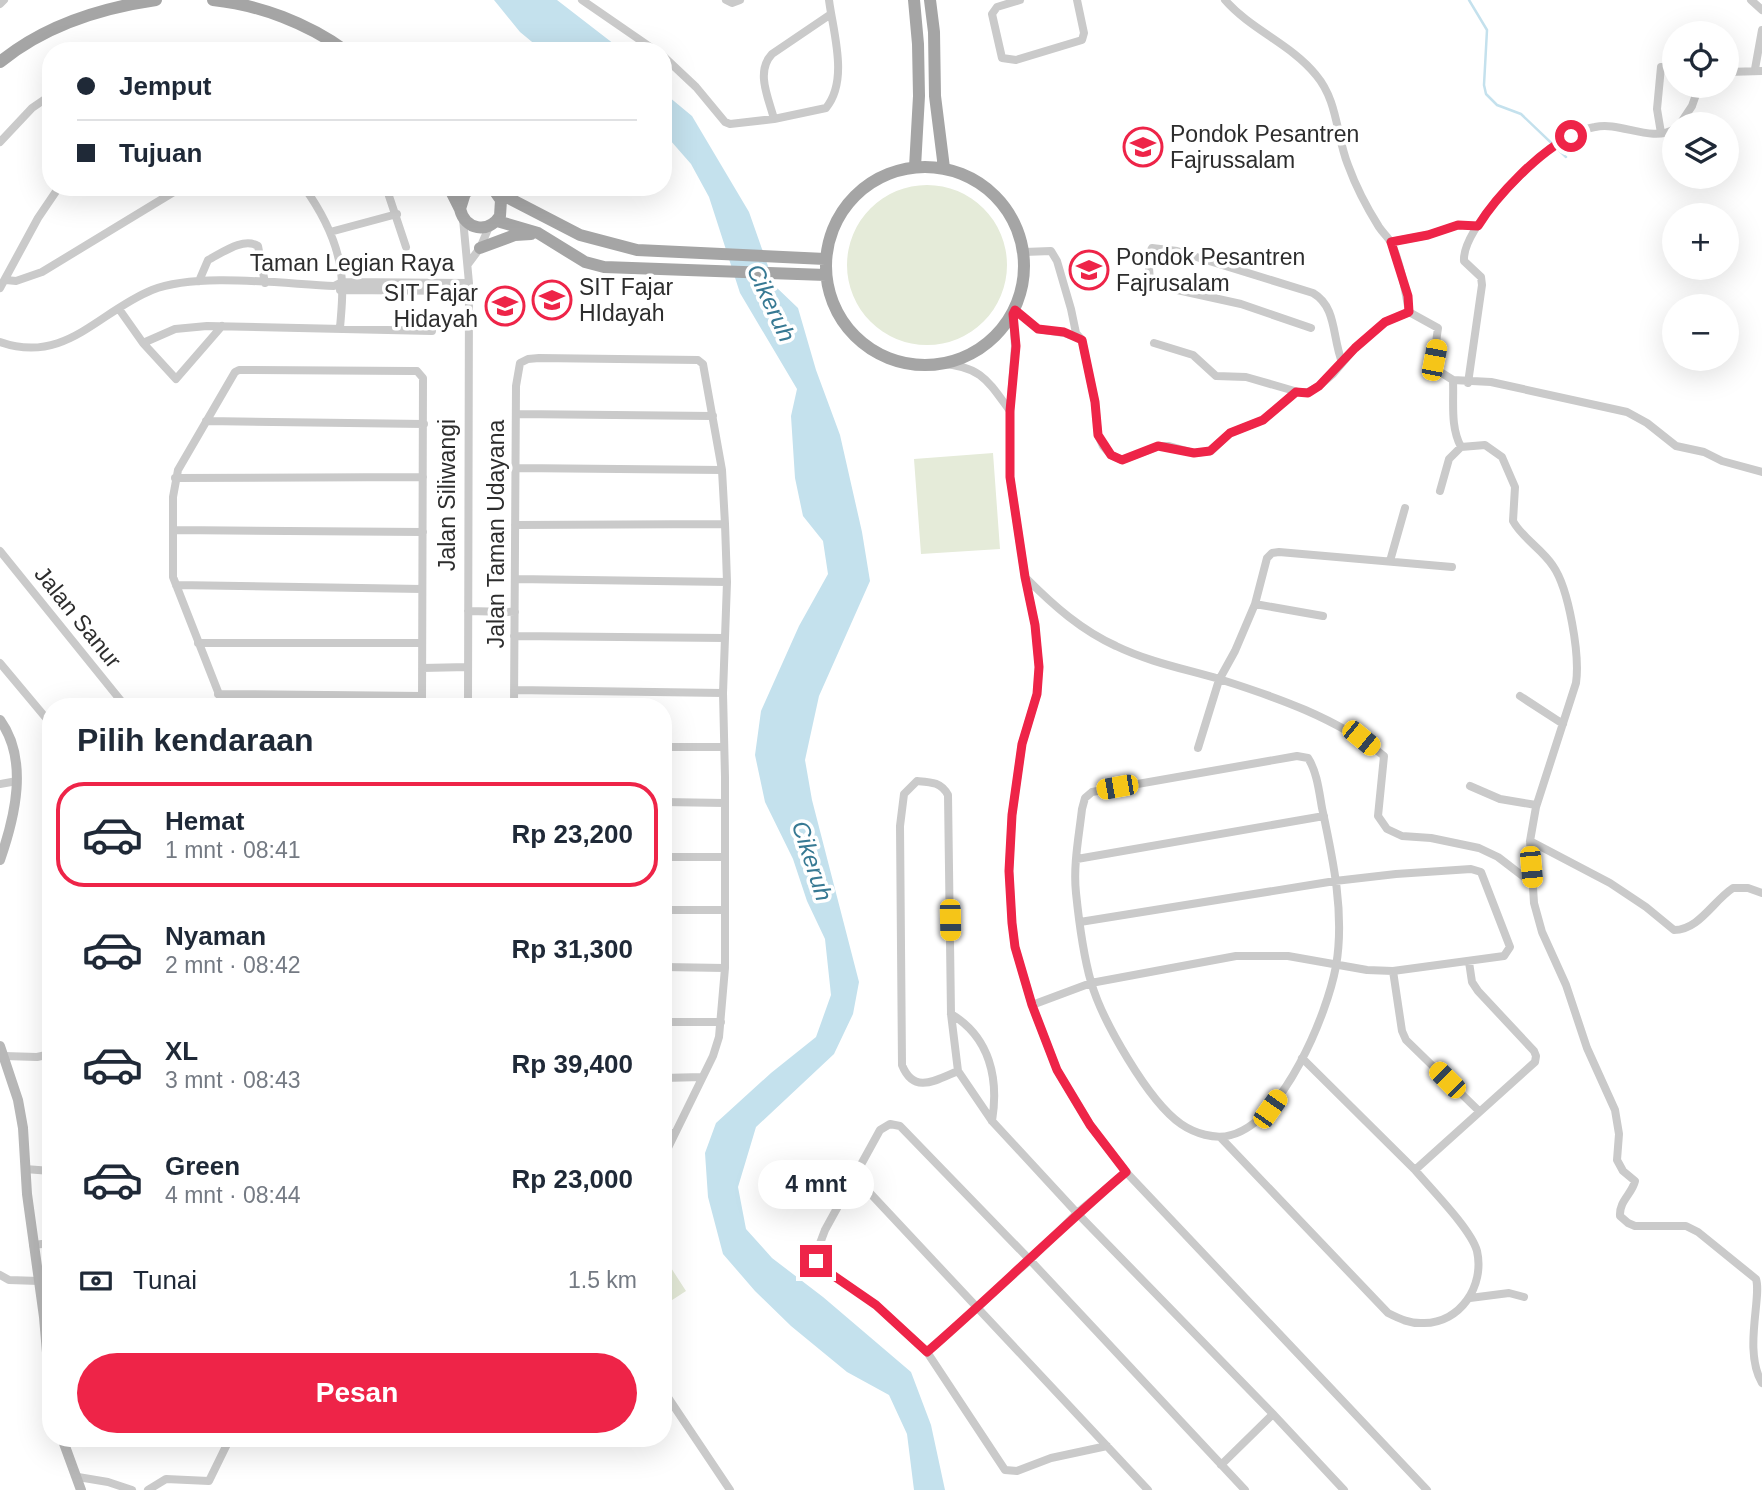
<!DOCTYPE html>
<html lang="id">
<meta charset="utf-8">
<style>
body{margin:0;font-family:Helvetica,sans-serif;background:#f2f2f3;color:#1f2937;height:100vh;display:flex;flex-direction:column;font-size:26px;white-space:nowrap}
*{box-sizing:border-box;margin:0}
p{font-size:23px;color:#747a83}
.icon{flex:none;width:38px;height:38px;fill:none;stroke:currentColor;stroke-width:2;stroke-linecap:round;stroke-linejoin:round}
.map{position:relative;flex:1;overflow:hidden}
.sheet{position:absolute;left:42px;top:698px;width:630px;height:749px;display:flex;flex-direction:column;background:#fff;border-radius:28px;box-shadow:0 7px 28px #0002}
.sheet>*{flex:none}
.banner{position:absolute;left:42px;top:42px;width:630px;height:154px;border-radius:28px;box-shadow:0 7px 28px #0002;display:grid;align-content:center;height:154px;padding:0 35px;background:#fff}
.fabs{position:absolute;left:1662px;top:21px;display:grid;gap:14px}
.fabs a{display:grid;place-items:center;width:77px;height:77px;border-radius:50%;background:#fff;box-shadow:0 7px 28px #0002;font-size:35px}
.end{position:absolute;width:32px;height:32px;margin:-16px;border:9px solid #ee2448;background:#fff;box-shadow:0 0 0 4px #fff}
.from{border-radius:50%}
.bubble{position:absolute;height:49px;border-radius:24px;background:#fff;box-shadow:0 7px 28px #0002;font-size:23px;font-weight:700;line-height:49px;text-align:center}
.car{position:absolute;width:21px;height:42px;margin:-21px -10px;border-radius:9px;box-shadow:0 0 5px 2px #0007;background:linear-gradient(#f5c518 24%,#345 0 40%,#f5c518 0 76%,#345 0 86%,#f5c518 0)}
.banner b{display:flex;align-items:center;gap:24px;height:66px;font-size:26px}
.banner b+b{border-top:2px solid #e0e1e3}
.banner i{width:18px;height:18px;background:#1f2937}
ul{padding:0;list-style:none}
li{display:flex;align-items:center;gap:21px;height:105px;margin:0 14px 10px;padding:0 21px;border:4px solid transparent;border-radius:28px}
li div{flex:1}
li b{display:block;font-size:26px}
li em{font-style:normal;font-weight:700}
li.selected{border-color:#ee2448}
li>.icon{width:63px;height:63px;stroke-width:1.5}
h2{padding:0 35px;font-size:32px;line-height:84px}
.pay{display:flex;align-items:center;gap:18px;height:77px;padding:0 35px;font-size:26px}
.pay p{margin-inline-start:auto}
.action{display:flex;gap:14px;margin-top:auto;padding:14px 35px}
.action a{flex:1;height:80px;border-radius:42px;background:#ee2448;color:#fff;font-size:28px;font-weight:700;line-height:80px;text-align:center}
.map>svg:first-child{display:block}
.green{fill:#e5ebd9}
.water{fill:#c4e1ed}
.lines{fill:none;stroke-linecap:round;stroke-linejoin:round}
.stream{stroke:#c4e1ed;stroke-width:2.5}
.street{stroke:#cacaca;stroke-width:8}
.secondary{stroke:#b7b7b7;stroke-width:10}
.primary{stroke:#a5a5a5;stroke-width:12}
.route{stroke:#ee2448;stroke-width:9}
.labels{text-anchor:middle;stroke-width:7;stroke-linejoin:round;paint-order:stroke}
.poi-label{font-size:23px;fill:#2d2d2d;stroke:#fff;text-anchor:start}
.street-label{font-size:23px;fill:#2d2d2d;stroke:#fff}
.water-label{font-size:24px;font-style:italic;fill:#377993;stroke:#fff}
</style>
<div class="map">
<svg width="1762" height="1490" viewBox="0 0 1762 1490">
<rect width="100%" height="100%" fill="#fff"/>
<path class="green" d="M847 265a80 80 0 1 1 160 0a80 80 0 1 1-160 0Z
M993,453L1000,549L921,554L914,459Z
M664,1257L686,1291L666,1304L663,1300Z"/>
<path class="water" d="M494,0H557L623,51H543L520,32Z
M663,92L692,116L749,212L775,286L798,308L816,370L840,435L862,532L870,581L819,696L805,760L812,800L859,982L853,1014L834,1054L756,1127L738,1187L746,1229L772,1258L823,1297L911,1372L931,1425L945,1490H914L907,1434L889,1395L847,1372L791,1326L755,1291L723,1254L708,1197L705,1153L716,1123L771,1073L816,1037L831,995L825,939L807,901L793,859L765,802L755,755L761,711L799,626L828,574L823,541L803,516L795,478L791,416L797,389L740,293L709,197L691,164L663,132Z"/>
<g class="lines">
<path class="stream" d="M1469,0L1487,30L1484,85L1486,94L1497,105L1521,114L1566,157"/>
<path class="street" d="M582,0L656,51
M726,0L732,3L740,0
M1020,0L997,7L992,14L1002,58L1016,60L1082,40L1084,33L1077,0
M1225,0C1251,30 1291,44 1316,75C1338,101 1336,135 1348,165C1356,187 1367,208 1379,227C1383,233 1389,238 1392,244C1401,266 1405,289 1409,312
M1751,0L1762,10
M0,4L4,0
M663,56L696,87L725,122L730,124L774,119L826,108C849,80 833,32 829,0
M1755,69L1762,30
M1727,72L1762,71
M774,119C769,99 755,72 772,54L831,14
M1680,124L1692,106L1699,86
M1661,133L1657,109L1661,67
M0,142L32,108L51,95
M304,187C324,215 341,249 342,284C343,299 341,314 340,328
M386,187L406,247
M463,219L469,283L468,707
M330,232L397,214
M1391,242L1428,235L1458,225L1477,226
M1024,252L1051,251L1057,261L1071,309L1076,333L1082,340L1095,402L1098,435L1103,446L1111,455L1122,460L1159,446H1169L1194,453L1211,451L1230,433L1263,420L1296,392
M468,264L480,248L489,227
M6,280L16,281L42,272L182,187
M199,281L208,260C222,253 243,237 258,246L265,283
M0,288L38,218L59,187
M340,290L469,291
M119,309L143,343L176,379L222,326
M1015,310L1038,329L1064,333L1079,338
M1409,312L1438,328L1433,364L1437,370L1453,380C1454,403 1450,426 1461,447L1485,445L1502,457L1515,487L1513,521C1522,538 1542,549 1553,566C1569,589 1580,655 1576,683L1536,807L1530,841L1534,903L1542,932L1566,985L1587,1048L1615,1110L1619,1134L1617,1160L1623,1171L1635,1181C1632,1194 1619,1201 1620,1216L1628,1223L1635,1226H1686L1698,1232L1756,1279C1762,1297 1743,1351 1762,1383
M1013,314L1015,346L1010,411V477L1025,577L1035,625L1039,667L1037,694L1022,744L1012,815L1009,871L1012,923L1015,947L1032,1005L1057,1070L1090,1125L1126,1172L1427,1490
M1311,328L1241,304L1159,286L1150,280L1148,256L1152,248L1177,251L1313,293C1337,307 1332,337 1342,362
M0,342C65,365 98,312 152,290C197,272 284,284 334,286L342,282L469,283
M143,343L175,329L207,326L432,331
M1154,343L1193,355L1216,376L1246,377L1298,392H1308L1319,386L1333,374L1355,348L1385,322L1409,312
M941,364C981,366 988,381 1010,411
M1453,380L1491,382L1627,412L1647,423L1676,446L1704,452L1722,461L1762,472
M1468,383L1482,285L1481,277L1464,261C1462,229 1529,163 1555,145C1566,137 1582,129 1595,127C1620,121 1651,143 1675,129
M516,414L713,416
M206,421L424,424
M516,468L722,470
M175,478L423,477
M1440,491L1449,459L1461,447
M515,525L725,524
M173,530L423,532
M0,551L126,707
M1390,561L1405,508
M515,579L727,582
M1027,579C1054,606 1081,630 1116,646C1149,662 1185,669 1219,679C1276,697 1337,718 1384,756L1378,816L1387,829L1402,836L1431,838L1479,848L1498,857L1532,883
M176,585L422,589
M1255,604L1323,616
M468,611L515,612
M514,636L725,638
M198,643H422
M0,663L51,724
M422,668L468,667
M514,690L723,693
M218,694L422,696
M1520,696L1563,724
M224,707L173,577V497L178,470L235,372L239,370L411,371H417L423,378L422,707
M514,707L516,386L520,363L528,359L539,358L698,360L703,364L722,470L725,524L727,582L723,693L725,777V968L719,1037L713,1056L663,1158
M663,747H724
M1198,748L1219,680L1235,651L1255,604L1267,558L1272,553L1279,552L1452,567
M1297,756L1308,758C1317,772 1319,791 1322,808C1333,859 1345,914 1336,966C1327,1015 1283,1121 1231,1135C1215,1140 1194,1133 1181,1124C1148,1101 1102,1020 1091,982C1083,954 1079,922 1076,893C1073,865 1079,836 1082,809L1085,798L1092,792Z
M0,784L17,781
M1470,786L1500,799L1536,805
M663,802L725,803
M1530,841L1610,883L1646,907L1674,930C1699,930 1713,901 1733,888H1748L1762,893
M663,857H725
M1077,859L1324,816
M663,910H724
M663,967L725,968
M1393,971L1402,1031L1406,1040L1479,1111
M1032,1005L1091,983L1236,956H1288L1367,970L1393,971L1504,956L1510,947L1481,872L1471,869L1396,874L1335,881L1080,922
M951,1014C990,1037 999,1079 992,1121
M663,1022H721
M4,1056L37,1057L51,1054
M1302,1058L1415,1170L1535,1062L1536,1056L1534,1051L1478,991L1472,982L1469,962
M663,1078L702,1077
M663,1133H674
M1221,1138L1388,1313C1400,1319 1410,1324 1424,1323C1460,1323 1485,1286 1477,1251C1471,1229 1431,1189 1415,1170
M25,1169L51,1171
M1126,1172L1077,1213L1273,1414L1344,1490
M854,1176L1148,1490
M33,1245L51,1243
M0,1275L9,1280L39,1281
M1470,1298L1509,1293L1524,1297
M927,1352L1030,1260L1077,1213L992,1121L958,1071L951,1014L948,795C941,782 931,782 917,781L904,794L900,826L902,1065C914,1095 936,1080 958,1071
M663,1390L730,1490
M1107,1446L1051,1458L1017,1471L1005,1470L927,1352L876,1305L821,1267L816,1261V1254L825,1230L880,1130L890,1124L900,1126L1030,1260L1245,1490
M1221,1465L1273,1414
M78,1477L108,1482L132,1490
M148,1490L166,1479L209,1481L230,1438"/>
<path class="secondary" d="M0,720C29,760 15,817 0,860
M0,1046L18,1100L23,1128L27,1194L44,1317L51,1400
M62,1438L81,1490"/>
<path class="primary" d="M213,0C260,5 307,23 346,51
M914,0L918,44L919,96L915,167
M930,0L934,32L935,96L944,168
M0,62C44,26 100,8 156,0
M826 266a99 99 0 1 1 198 0a99 99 0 1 1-198 0Z
M449,187L460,209
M474,187L465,193L460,209C465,230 488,234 500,216L501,200L494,190
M495,191L580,235L637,250L825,259
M497,221L538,233L585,262L604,267L826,275
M480,248L515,235L531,234"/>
</g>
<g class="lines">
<path class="route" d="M816,1261L821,1267L876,1305L927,1352C995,1293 1058,1230 1126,1172L1090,1125L1057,1070L1032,1005L1015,947L1012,923L1009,871L1012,815L1022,744L1037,694L1039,667L1035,625L1025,577L1010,477V411L1016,346L1013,314L1015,310L1038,329L1064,332L1082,340L1095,402L1098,435L1111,455L1122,460L1158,446L1194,453L1210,451L1230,433L1263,420L1296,392L1308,393L1319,386L1355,348L1385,322L1409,312L1408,296L1391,242L1428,235L1458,225L1478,226C1497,195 1539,152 1571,136"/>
</g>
<defs>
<symbol id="school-ring" viewBox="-11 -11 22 22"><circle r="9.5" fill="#fff" stroke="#ee2448" stroke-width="1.5"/><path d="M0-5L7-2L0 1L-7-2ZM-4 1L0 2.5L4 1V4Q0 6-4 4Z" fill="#ee2448"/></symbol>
</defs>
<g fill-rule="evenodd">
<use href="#school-ring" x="1121" y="125" width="44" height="44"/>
<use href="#school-ring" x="1067" y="248" width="44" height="44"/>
<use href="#school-ring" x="530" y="278" width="44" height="44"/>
<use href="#school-ring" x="483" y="284" width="44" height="44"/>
</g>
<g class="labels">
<g class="poi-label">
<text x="1170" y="142">Pondok Pesantren<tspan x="1170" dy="26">Fajrussalam</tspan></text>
<text x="1116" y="265">Pondok Pesantren<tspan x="1116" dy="26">Fajrusalam</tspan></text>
<text x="579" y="295">SIT Fajar<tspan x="579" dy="26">HIdayah</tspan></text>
<text x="478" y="301" text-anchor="end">SIT Fajar<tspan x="478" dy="26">Hidayah</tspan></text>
</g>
<g class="street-label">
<text x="352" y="271">Taman Legian Raya</text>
<text transform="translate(447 495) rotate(-90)" y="8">Jalan Siliwangi</text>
<text transform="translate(496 534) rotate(-90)" y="8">Jalan Taman Udayana</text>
<text transform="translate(78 617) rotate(51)" y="8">Jalan Sanur</text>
</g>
<g class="water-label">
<text transform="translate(771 303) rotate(65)" y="8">Cikeruh</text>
<text transform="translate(812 861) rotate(72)" y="8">Cikeruh</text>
</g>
</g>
</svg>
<div class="fabs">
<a><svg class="icon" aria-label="locate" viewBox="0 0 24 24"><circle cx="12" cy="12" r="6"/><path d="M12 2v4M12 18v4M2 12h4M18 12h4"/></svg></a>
<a><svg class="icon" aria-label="layers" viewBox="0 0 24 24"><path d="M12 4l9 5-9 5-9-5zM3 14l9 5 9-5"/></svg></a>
<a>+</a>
<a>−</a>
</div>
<i class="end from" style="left:1571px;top:136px"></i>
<i class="end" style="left:816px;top:1261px"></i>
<div class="bubble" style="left:758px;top:1160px;width:116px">4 mnt</div>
<i class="car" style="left:1434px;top:360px;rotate:11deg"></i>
<i class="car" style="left:1361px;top:738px;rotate:129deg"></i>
<i class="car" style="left:1117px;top:787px;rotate:260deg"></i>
<i class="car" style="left:1531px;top:867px;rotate:175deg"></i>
<i class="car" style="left:950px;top:920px;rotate:179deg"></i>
<i class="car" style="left:1447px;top:1080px;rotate:315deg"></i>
<i class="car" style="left:1270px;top:1109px;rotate:35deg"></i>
<div class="banner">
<b><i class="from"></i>Jemput</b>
<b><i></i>Tujuan</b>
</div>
<section class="sheet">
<h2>Pilih kendaraan</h2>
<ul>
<li class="selected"><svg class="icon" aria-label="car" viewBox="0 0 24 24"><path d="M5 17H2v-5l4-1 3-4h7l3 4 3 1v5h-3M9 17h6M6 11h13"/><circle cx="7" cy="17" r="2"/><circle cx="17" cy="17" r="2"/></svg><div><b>Hemat</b><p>1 mnt · 08:41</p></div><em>Rp 23,200</em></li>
<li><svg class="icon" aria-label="car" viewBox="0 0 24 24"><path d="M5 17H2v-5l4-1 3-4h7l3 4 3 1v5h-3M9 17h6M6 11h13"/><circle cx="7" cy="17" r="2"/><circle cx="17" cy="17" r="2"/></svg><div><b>Nyaman</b><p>2 mnt · 08:42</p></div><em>Rp 31,300</em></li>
<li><svg class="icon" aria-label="car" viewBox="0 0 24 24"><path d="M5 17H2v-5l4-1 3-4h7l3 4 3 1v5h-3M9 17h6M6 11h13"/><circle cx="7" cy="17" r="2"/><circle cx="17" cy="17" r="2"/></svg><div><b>XL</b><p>3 mnt · 08:43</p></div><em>Rp 39,400</em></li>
<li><svg class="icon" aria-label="car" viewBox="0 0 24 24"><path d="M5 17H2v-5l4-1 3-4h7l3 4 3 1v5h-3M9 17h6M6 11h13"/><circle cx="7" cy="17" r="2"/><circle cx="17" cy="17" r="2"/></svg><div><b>Green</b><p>4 mnt · 08:44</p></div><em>Rp 23,000</em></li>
</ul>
<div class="pay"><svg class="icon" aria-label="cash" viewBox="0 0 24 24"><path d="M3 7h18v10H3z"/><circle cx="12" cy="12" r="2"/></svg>Tunai<p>1.5 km</p></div>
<div class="action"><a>Pesan</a></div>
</section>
</div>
